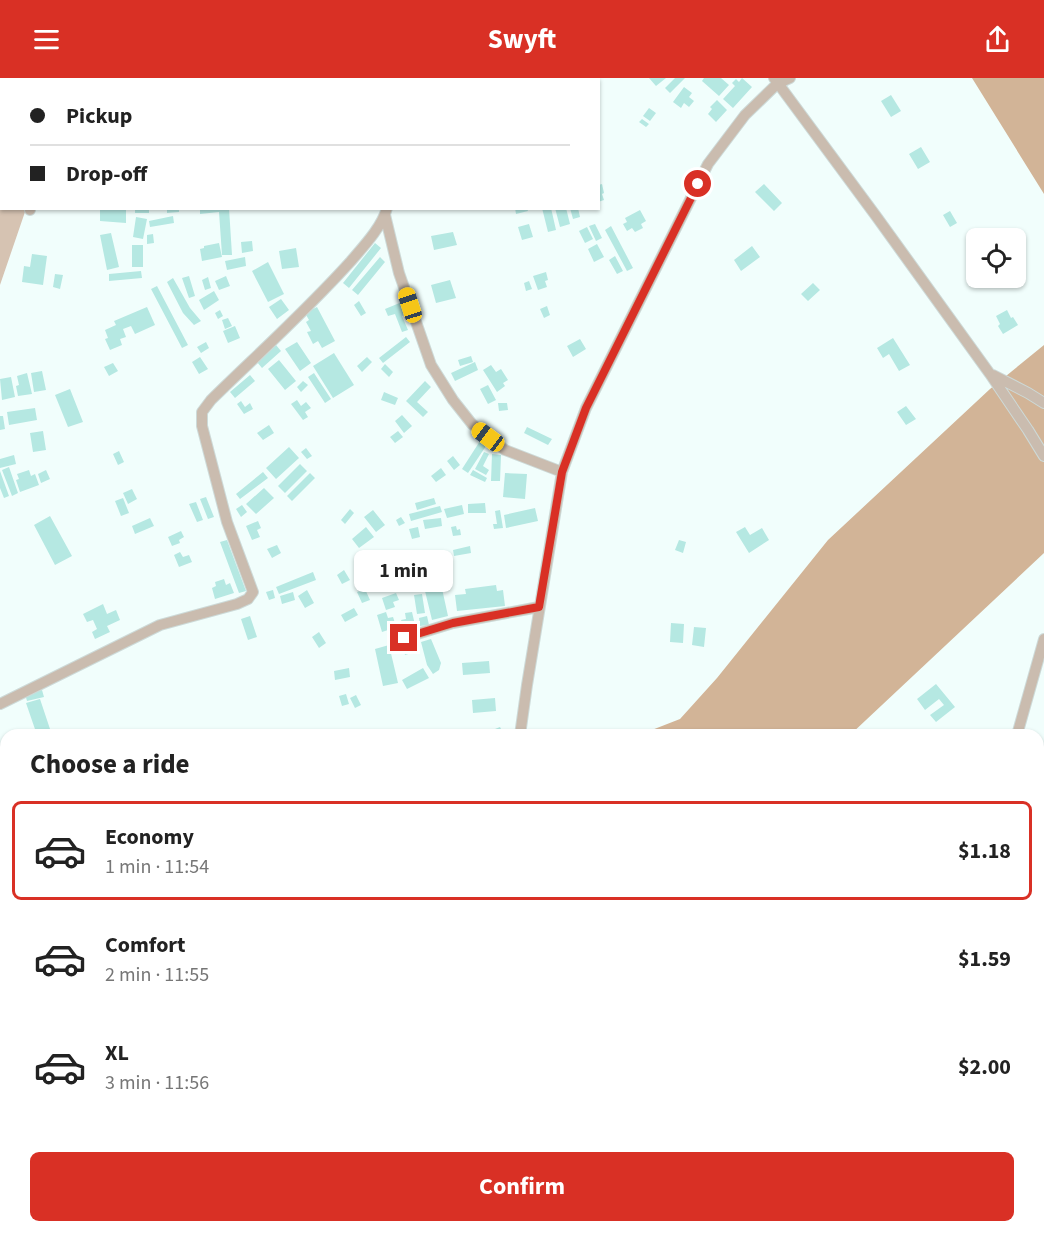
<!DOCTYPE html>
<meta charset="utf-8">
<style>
body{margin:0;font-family:"Source Sans 3",sans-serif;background:#f2f2f2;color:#222;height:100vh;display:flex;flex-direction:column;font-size:22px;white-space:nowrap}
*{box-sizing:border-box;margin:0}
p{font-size:20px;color:#767676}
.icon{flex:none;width:33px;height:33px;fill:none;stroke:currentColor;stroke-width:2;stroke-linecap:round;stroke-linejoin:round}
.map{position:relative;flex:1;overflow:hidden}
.sheet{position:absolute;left:0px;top:651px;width:1044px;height:504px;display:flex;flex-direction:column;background:#fff;border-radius:18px 18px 0 0;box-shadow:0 2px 4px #0004}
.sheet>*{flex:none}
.guide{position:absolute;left:0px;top:0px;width:600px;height:132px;box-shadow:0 2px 4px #0004;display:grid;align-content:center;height:132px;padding:0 30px;background:#fff}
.controls{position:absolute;left:966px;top:150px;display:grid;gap:12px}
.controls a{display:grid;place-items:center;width:60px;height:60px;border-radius:9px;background:#fff;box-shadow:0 2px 4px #0004;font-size:30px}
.end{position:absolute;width:27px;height:27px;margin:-14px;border:8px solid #d93025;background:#fff;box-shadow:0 0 0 3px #fff}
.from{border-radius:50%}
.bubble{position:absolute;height:42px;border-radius:9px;background:#fff;box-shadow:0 2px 4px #0004;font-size:20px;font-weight:700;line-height:42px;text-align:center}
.car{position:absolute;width:18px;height:36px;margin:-18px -9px;border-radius:8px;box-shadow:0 0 4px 2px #0007;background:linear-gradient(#f5c518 24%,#345 0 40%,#f5c518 0 76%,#345 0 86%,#f5c518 0)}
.guide b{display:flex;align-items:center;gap:21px;height:57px;font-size:22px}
.guide b+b{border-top:2px solid #e0e0e0}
.guide i{width:15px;height:15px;background:#222}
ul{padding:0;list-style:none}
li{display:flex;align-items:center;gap:18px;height:99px;margin:0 12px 9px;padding:0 18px;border:3px solid transparent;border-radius:9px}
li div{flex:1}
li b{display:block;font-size:22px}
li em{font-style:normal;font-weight:700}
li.active{border-color:#d93025}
li>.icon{width:54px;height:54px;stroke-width:1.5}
h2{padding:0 30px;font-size:27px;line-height:72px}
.primary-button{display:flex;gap:12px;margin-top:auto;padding:12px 30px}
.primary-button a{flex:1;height:69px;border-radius:9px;background:#d93025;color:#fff;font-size:24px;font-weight:700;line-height:69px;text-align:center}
header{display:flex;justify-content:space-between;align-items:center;height:78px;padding:0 30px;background:#d93025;color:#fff;font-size:27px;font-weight:700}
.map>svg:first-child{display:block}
.green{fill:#d6c3b2}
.forest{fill:#d2b497}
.building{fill:#b5e8e2}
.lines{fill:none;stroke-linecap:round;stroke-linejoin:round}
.minor-casing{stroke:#cddad8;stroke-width:12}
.minor{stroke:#cabcaf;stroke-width:10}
.route{stroke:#d93025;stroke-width:8}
</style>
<header><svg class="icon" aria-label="menu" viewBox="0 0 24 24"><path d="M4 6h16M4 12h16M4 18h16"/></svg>Swyft<svg class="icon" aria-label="share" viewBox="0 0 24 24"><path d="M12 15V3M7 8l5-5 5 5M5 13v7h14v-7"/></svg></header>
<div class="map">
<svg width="1044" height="1155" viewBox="0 0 1044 1155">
<rect width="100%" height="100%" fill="#f1fefc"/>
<path class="green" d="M0,0H68V1L2,2V130L26,131L0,207Z"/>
<path class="forest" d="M972,0H1044V116Z
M1044,267V475L850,657H639L680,641L717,600L828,462L990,311Z"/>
<path class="building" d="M649,0H666L656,8Z
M675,0H685L670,15L665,10Z
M704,0H721L729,7L719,18L702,3Z
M742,0L752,9L733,30L723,21L735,8L732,5L736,1L739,4Z
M684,9L692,15L689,19L694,23L689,29L684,25L681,30L673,24Z
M891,17L901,33L891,39L881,23Z
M717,22L727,32L716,44L708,36L712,31L710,29Z
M649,30L656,35L650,43L643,38Z
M642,41L649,46L646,49L639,44Z
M921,69L930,84L918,91L909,76Z
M602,106L604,115L602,116L604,122L598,124V107Z
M764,106L782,125L774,133L755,114Z
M100,130H126V145L100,143Z
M135,130H149V135H135Z
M167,130H179V134L167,135Z
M200,130H229L232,177H222L219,134L200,136Z
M515,130H527L528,133L516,136Z
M542,130H551L556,152L548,154Z
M555,130H566L570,146L560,149Z
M570,130H578L580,139L573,141Z
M640,132L646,143L641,146L643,150L635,154L632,150L627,153L623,146L627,144L625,140Z
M950,133L957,145L950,149L943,137Z
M173,138L174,145L150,149L149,143Z
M136,139L147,141L143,161L133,159Z
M529,146L533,159L522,162L518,149Z
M595,146L602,160L596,163L589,148Z
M611,148L633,190L627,193L605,152Z
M587,149L593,161L585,165L579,153Z
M453,154L457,167L434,172L431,158Z
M111,155L119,189L107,192L100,157Z
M153,156L154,165L147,166V157Z
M252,163L253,173L242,175L241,164Z
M219,165L222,179L202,183L200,171L204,170V168Z
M375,165L381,170L349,210L343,205Z
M597,166L604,179L594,184L588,171Z
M132,167H143V189H132Z
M752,168L760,179L741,193L734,182Z
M296,170L299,189L282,191L279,173Z
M32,176L47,178L43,207L22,204L24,188L30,189Z
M615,178L623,193L617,196L609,182Z
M245,179L246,188L227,192L225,183Z
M380,179L385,184L358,217L352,212Z
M976,182V200H983L975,204L971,196L973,194L968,186Z
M268,184L284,216L268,224L252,193Z
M141,193L142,200L109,203V196Z
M546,194L548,202L545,203L547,209L538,212L533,198Z
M55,196L63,197L60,211L53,209Z
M189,198L195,218L189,220L182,200Z
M226,198L230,208L219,212L215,203Z
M208,199L211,210L205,212L202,202Z
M173,200L190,230L201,243L194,247L183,235L167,204Z
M450,202L456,220L436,225L431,207Z
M529,203L532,211L526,213L524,205Z
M813,205L820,212L808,223L801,216Z
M157,208L188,267L182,270L151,211Z
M214,213L219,222L204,232L199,222Z
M281,221L289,232L277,241L269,229Z
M359,223L366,235L361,238L354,227Z
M402,224L406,236L402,238L408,252L402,254L395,236L388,238L385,231Z
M547,228L550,237L544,240L540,231Z
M147,229L155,247L135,256L131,248L123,251L126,259L120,261L122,267L110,272L105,261L108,260L105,252L116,247L114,243Z
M317,229L335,263L322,270L318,263L313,266L307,254L311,253L306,244L309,242L305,235Z
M220,232L223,238L218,241L215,235Z
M1007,232L1011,240L1013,239L1018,247L1003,256L998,248L1000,246L996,238Z
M228,240L232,248L225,251L222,242Z
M235,248L240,260L228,265L223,253Z
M406,259L410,264L383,285L379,280Z
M893,260L910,287L899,293L889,276L883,280L877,270Z
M580,261L586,271L573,279L567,268Z
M206,264L209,270L201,275L197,269Z
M297,264L311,285L300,293L285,271Z
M276,267L281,273L262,290L257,284Z
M334,275L354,307L333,320L313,288Z
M471,278L473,284L460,288L458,282Z
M200,279L208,291L199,296L192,284Z
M367,279L372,284L362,294L357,288Z
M279,282L296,303L285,312L268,291Z
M475,284L478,292L455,303L451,295Z
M113,285L118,293L109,298L104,289Z
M385,286L393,294L389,299L381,291Z
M491,287L496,294L501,291L508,302L503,305L505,308L497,314L483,292Z
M42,293L46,312L34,314L31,295Z
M27,295L32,316L18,318L16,308L19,307L17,298Z
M314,295L331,321L325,325L308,299Z
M250,297L255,303L235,320L230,314Z
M11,299L15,319L2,322L0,301Z
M303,303L308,307L301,314L297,309Z
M425,303L431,309L417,324L428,334L423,339L406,323Z
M488,307L496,322L488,326L480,311Z
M70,311L83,344L68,349L55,317Z
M384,314L398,320L395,327L381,322Z
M297,322L301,328L306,324L311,330L305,334L308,339L303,342L291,326Z
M241,323L245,329L250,325L253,331L244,336L237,326Z
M498,325H507L508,332L499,333Z
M906,328L916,341L906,347L897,334Z
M35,330L37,342L9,347L7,334Z
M402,337L412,348L404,355L395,343Z
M0,338H3L5,351L0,352Z
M269,347L274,355L263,362L257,355Z
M527,349L552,361L548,367L524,355Z
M43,353L46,372L33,374L30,355Z
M398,353L403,359L395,365L390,359Z
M480,363L486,368L468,395L462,391Z
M289,369L299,380L276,401L266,390Z
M306,370L312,378L307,381L301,374Z
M119,373L124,384L118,387L113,376Z
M484,374L489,376L483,388L489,392L486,397L475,391Z
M492,376L501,377L500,403H491Z
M14,377L16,386L0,390V381Z
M453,378L460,387L454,392L447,383Z
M300,386L307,393L285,415L278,408Z
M9,389L18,415L12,418L2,392Z
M441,390L446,397L436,404L431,398Z
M29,392L31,398L35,396L39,407L20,414L16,402L19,401L17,396Z
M46,392L50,401L41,405L38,396Z
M473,392L487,400L485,404L470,397Z
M0,393L9,418L4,420L0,410Z
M263,394L268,400L240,421L236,416Z
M310,395L315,400L292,423L287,418Z
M505,395L527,396L525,421L503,419Z
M264,410L274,420L256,436L246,426Z
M132,411L137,421L128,426L123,415Z
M206,419L214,439L208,441L200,421Z
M123,420L129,435L121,438L115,423Z
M434,420L436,426L417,432L415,425Z
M196,424L203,442L197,444L189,426Z
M485,425L486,435H468V426Z
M242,427L247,434L241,439L236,431Z
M462,427L464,436L447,440L444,431Z
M440,428L442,434L411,443L409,436Z
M535,430L538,443L506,450L504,437Z
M350,431L354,435L345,446L341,442Z
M373,432L385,447L376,454L364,439Z
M500,432L503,450L494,451L493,446H497L495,433Z
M50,438L72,478L55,487L34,447Z
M401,439L405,445L399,448L396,442Z
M150,440L154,448L135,456L132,448Z
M441,440L442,448L425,451L423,442Z
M258,443L261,450L257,452L260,459L252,462L246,448Z
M456,448L457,452L460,451L461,457L453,458L451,449Z
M366,449L374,459L359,470L352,461Z
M418,449L420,459L412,461L409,451Z
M745,449L750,457L762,450L769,462L749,475L736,454Z
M181,453L184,459L179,462L180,465L172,468L168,459Z
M227,462L246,513L239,515L220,464Z
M679,462L686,464L683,475L675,472Z
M277,467L281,475L272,480L267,471Z
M470,468L471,475L454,478L453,472Z
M180,474L183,479L189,477L192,484L179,489L174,477Z
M344,492L350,502L342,506L337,497Z
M313,494L316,502L279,516L276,509Z
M224,501L226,507L230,505L234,515L215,521L212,510L216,508L215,504Z
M441,506L448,538L432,542L424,509Z
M496,507L497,513L503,512L505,528L457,533L455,517L466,516L465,511Z
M365,511L370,522L362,525L357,514Z
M273,512L275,520L269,522L266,514Z
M307,512L314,525L305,530L298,518Z
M293,514L295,522L282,526L280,518Z
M396,515L399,522L393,524L395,529L386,532L382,520Z
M422,516L425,535L417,536L414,517Z
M103,526L107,536L116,532L120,542L107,548L110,554L95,561L92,554L97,551L93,542L87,544L83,536Z
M354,530L358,537L345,544L341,537Z
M386,534L388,540L393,539L395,545L389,546L391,551L382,554L377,537Z
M412,534L415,547L404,550L401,542L406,541L405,535Z
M250,538L257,559L248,562L241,541Z
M427,538L429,547L420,548L419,540Z
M671,545L684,546L683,565L670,564Z
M694,549L706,550L704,569L692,567Z
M319,554L326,565L319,570L312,559Z
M431,561L441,585L439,592L433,596L427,587L421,564Z
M415,562L418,573L405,577L402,565Z
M389,567L398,605L383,608L375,571Z
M489,583L490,595L463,597L462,585Z
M349,590L350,599L335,602L334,593Z
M423,590L429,600L407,611L402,602Z
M936,606L955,629L936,644L930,637L944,627L939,621L925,632L917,621Z
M42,612L44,619L27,623L25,616Z
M346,616L349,626L342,628L339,618Z
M356,617L361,627L355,630L350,620Z
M495,620L496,633L473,635L472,622Z
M40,621L52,657H37L26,625Z
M500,649L504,657H480Z
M0,707H2L6,727L0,728Z
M0,747H6V784L0,786Z
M0,789H1L4,804L6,803V809L0,811Z
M6,816V829L0,832V819Z
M1044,901V915L1038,908V906Z
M6,920V940L0,933V925Z
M98,1149H116L114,1155H96Z
M123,1149H136V1155H116L117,1151L122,1152Z
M494,1149H500L505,1155H487Z"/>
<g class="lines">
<defs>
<path id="minor" d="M73,0V2
M774,0L876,138L990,296L1028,352L1044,378
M399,2V0
M30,132V130
M385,137L399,195L431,287L453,322L472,346L505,372L562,394
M993,297L1028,315L1044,325
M404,560L453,545L539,529
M0,626L160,547L237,526L248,521L253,514L227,444L202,348V334L211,322C258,276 307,232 351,183C363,169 382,149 387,130
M520,657L527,607L562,394L586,330L708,86L745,37L777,6L790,0
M1017,657L1044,561
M1038,827L1044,833
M534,1149L537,1155
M1023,1149L1028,1155
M309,1155L316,1149"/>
</defs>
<use href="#minor" class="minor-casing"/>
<use href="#minor" class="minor"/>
</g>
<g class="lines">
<path class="route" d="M404,560L453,545L539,529L562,394L586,330L698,106"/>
</g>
</svg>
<div class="controls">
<a><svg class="icon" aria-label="locate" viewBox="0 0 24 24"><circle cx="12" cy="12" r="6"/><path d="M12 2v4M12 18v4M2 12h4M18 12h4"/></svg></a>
</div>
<i class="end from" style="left:698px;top:106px"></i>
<i class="end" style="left:404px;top:560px"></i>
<div class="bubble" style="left:354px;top:472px;width:99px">1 min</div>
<i class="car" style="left:410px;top:227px;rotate:342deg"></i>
<i class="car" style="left:488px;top:359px;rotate:307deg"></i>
<div class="guide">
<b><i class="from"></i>Pickup</b>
<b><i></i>Drop-off</b>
</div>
<section class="sheet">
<h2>Choose a ride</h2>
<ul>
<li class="active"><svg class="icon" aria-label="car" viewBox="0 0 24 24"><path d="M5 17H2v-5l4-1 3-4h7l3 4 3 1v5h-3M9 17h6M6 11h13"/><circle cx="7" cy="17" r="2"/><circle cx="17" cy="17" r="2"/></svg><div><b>Economy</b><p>1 min · 11:54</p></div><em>$1.18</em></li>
<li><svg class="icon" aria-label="car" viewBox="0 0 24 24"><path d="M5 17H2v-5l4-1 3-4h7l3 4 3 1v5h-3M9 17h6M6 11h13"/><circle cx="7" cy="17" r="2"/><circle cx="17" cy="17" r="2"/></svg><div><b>Comfort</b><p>2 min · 11:55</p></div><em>$1.59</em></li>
<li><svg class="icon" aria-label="car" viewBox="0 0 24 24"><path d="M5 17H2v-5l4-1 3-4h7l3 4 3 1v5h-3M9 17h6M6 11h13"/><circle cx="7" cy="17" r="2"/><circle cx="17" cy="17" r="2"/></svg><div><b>XL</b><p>3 min · 11:56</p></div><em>$2.00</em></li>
</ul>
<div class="primary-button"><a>Confirm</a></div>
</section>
</div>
